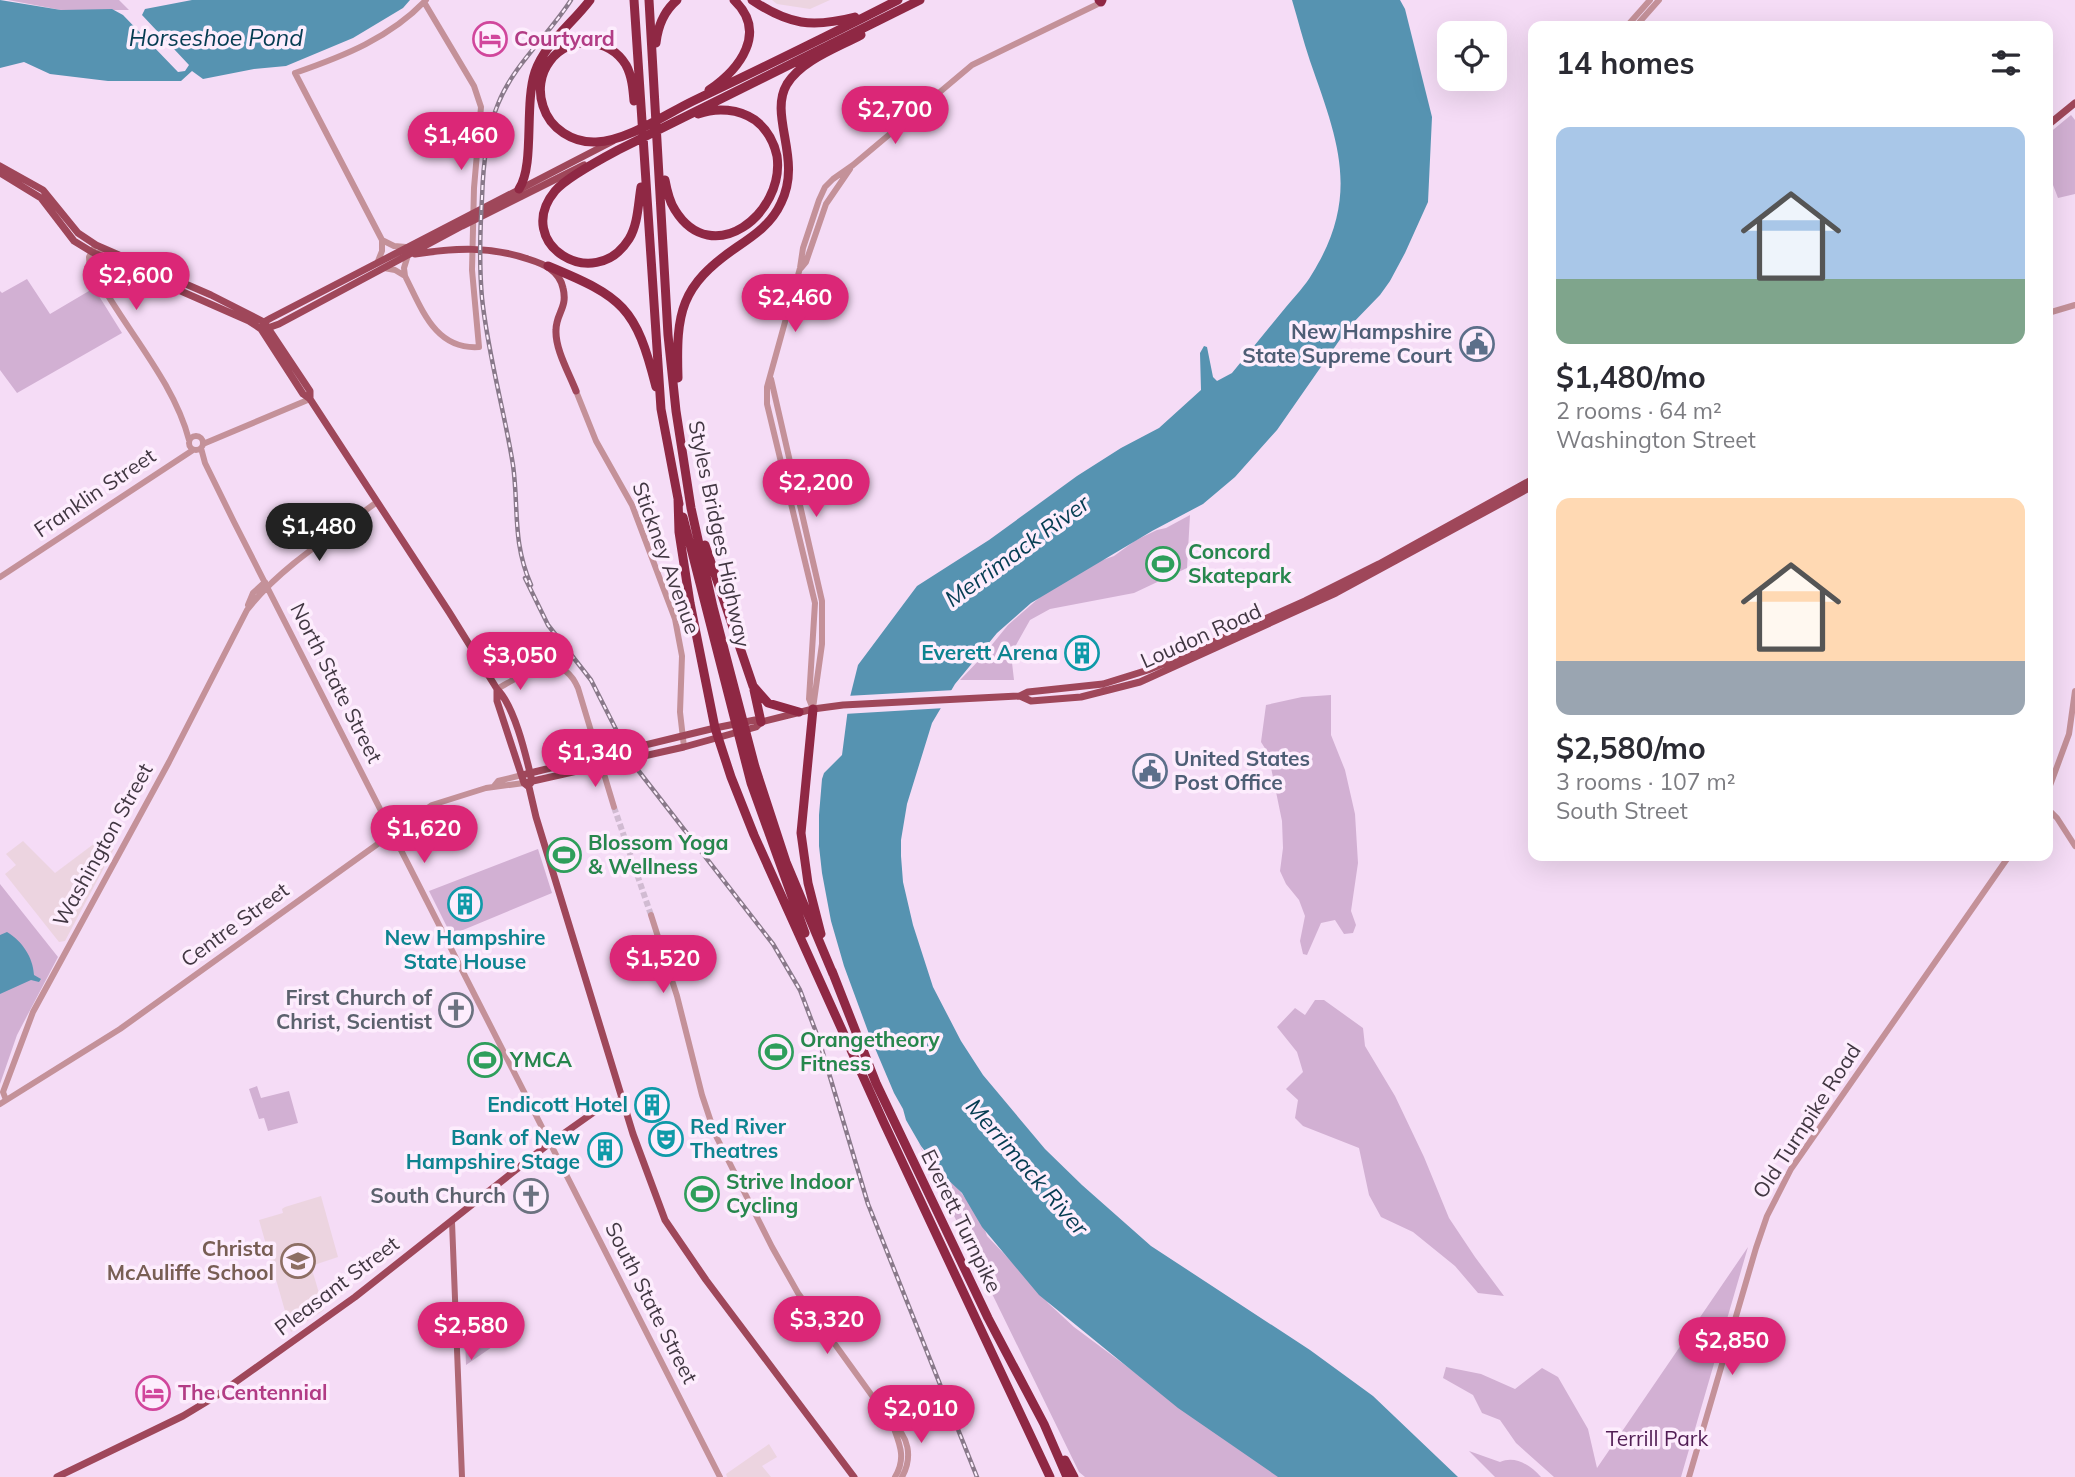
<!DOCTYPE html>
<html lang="en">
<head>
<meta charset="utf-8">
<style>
  :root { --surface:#fff; --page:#f7f7f7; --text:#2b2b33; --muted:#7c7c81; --accent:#db2777 }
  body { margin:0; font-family:Mulish,sans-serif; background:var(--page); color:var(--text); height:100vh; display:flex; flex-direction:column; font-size:26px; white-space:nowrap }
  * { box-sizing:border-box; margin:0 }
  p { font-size:23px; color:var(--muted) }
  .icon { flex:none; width:38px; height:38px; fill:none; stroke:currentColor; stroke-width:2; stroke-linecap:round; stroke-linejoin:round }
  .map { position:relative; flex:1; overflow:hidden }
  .side { position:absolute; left:1528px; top:21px; width:525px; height:840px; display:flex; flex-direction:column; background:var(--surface); border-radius:14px; box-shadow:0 7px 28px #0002 }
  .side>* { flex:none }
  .buttons { position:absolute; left:1437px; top:21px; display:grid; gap:14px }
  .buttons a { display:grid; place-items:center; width:70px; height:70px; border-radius:14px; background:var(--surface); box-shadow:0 7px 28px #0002; font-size:35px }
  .price { position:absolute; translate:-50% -60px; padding:0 16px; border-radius:24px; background:var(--accent); color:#fff; font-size:23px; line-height:46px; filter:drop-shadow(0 2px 4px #0008) }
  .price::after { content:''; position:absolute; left:50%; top:42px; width:21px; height:16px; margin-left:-10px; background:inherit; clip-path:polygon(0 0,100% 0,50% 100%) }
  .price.active { background:#222; color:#fff }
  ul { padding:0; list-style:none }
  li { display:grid; align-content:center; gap:14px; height:371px; padding:0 28px }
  li span { display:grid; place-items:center; height:217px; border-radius:14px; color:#555 }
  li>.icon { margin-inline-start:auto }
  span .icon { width:126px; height:126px; fill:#fffc; stroke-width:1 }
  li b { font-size:30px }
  h2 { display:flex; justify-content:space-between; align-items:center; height:84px; padding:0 28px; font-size:30px }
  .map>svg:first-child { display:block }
  .education { fill:#ecd4e0 }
  .green { fill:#d2b0d3 }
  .water { fill:#5693b1 }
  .pier { fill:#f5dcf6 }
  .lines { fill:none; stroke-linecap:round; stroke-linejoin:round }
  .tertiary-tunnel { stroke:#d1bbd2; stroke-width:6; stroke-dasharray:6 3; stroke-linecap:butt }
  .tertiary { stroke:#c49199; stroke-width:6 }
  .secondary { stroke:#af6774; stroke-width:6 }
  .primary { stroke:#9f475a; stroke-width:7 }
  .motorway { stroke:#8f2844; stroke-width:9 }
  .rail-casing { stroke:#89798a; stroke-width:4.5 }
  .rail { stroke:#fdedfd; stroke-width:2; stroke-dasharray:5; stroke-linecap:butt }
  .labels { text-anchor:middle; stroke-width:7; stroke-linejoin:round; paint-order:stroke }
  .hotel-label { font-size:21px; font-weight:bold; fill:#b23c85; stroke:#fdedfd; text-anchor:start }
  .service-label { font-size:21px; font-weight:bold; fill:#4e5e75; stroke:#fdedfd; text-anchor:end }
  .street-label { font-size:21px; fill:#413742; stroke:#fdedfd }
  .leisure-label { font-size:21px; font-weight:bold; fill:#27864d; stroke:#fdedfd; text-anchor:start }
  .culture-label { font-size:21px; font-weight:bold; fill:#0d838f; stroke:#fdedfd; text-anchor:end }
  .worship-label { font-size:21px; font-weight:bold; fill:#5b616d; stroke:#fdedfd; text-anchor:end }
  .education-label { font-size:21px; font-weight:bold; fill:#785e54; stroke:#fdedfd; text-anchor:end }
  .park-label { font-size:21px; fill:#511d54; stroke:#fdedfd }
  .water-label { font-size:23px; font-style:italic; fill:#053c52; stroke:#fdedfd }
</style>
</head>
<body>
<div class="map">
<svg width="2075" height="1477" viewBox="0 0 2075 1477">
  <rect width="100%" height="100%" fill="#f5dcf6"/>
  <path class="education" d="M772,0H830L810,9L777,4Z
    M99,840L114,849L65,941L59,942L5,874L16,865L6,854L23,841L55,873Z
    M321,1196L338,1257L311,1266L324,1310L291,1332L259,1220L283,1213L282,1209L285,1207Z
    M769,1444L777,1457L762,1466L771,1477H727L726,1474Z"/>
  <path class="green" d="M8,0H119L129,10H61Z
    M2071,115L2075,120V194L2058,198L2048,172V134Z
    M27,279L50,314L94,288L122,333L17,393L0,370V291L2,293Z
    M1190,515L1187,568L1134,593L1050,609L1030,620L1011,654L1014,680H960L984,655L992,651V647H990L1008,625L1047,591L1100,561L1114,556L1136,540L1157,530L1166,528Z
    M1331,695V735L1345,770L1355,814L1358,863L1351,911L1356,925L1353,933L1344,934L1335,920L1321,923L1307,955L1303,954L1300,941L1305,916L1299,900L1286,884L1280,871L1283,848L1282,821L1268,753L1261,742L1266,705L1302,697Z
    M538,849L552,893L451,935L429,891Z
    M0,884L58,957L17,1035L0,1084Z
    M1315,1000H1324L1363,1028L1365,1046L1395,1096L1424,1157L1449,1218L1475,1257L1504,1296L1478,1293L1455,1266L1413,1232L1381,1217L1369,1195L1359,1148L1303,1126L1295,1118L1298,1100L1286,1089L1303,1072L1297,1052L1277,1027L1295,1008L1305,1015Z
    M257,1086L261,1098L289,1091L298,1123L268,1131L264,1118L259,1119L249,1089Z
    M918,1142L929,1162L945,1180L955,1185L981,1218L987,1236L1042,1293L1048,1303L1074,1327L1231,1444L1282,1477H1085L1079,1472Z
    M1748,1247L1681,1477H1554L1516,1443L1500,1420L1482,1413L1473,1395L1443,1378L1446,1367L1481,1374L1515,1389L1542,1368L1558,1377L1588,1429L1597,1468Z
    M495,1317L508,1336L466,1365L465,1338Z
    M1469,1451L1500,1462C1516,1455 1531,1466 1541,1477H1495Z"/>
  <path class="water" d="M0,0L61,10L112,9L123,15L178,72L185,71L189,65L142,15L145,9L192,0H410L403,8L353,38L286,66L254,69L203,79L192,71L181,81H108L50,74L24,62L0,68Z
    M1292,0H1400L1405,9L1432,117L1428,202L1405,253L1390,281L1380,295L1348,328L1277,430L1235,477L1203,504L1152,531L1031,603L997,633L955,684L932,723L907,804L901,840V856L903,882L913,925L933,987L961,1041L983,1075L1045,1149L1082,1185L1151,1246L1310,1350L1373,1396L1458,1477H1278L1178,1408L1039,1295L982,1227L962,1193L945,1177L921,1146L906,1120L903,1109L894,1093L869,1034L844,966L831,921L822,873L819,846V815L822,779L824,773L842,755L849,701L858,665L917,586L989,540L1077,476L1121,448L1159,428L1201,390L1200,353L1204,346L1207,347L1213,377L1217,381L1232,373C1250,351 1268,329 1286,307C1295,296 1305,286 1312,274C1361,195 1338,141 1310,61C1303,40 1298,20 1292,0Z
    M7,932C22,941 33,957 34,975L41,979L39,982L31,980L0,994V935Z"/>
  <path class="pier" d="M955,690L945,708L844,714L846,696Z"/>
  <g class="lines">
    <path class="tertiary-tunnel" d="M614,807L651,915"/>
    <path class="tertiary" d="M1627,26L1650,0
      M1636,26L1659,0
      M382,240L394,246L406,247
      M94,248L89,257L90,270L97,277C126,330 174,382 189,440
      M408,255L404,268L405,276C422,309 435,350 479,347L472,270L474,188L481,107L474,86L424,2
      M378,261L382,251V240L295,73C344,56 390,38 426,0
      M384,268L395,270L405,276
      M801,268L806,262L826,204L850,169
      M97,277L95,260L102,248
      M2048,313L2075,305
      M771,379L822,601V644L813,708
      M576,391L596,441L632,505L675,619L682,656L680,712L684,747
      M189 443a7 7 0 1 1 14 0a7 7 0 1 1-14 0Z
      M203,444L310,399
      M201,448L205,463L234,522L720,1477
      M0,577L193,450
      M248,605L253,593L265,582
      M497,689C523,675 560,646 578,688L614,807
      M813,709L809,699L815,603L767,404V387L800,268L803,248L819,200L825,187L833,179L853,165L972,65L1102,2
      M494,786L498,781L522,775
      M2048,791L2069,734L2075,691
      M2048,809L2057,818L2075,846
      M651,915L677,996L702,1095L715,1134L772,1247L798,1293L891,1422C909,1436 913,1457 902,1477
      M6,1100L3,1092L33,1012L169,762L247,610C279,568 334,534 377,502
      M0,1104L120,1029L432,805L486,788L524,783
      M892,1423C899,1443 907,1457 895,1477
      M1689,1477L1756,1248L1767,1216L1791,1169L2009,856"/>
    <path class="secondary" d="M452,1222L462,1477"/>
    <path class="primary" d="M2048,125L2075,103
      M0,166L43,190L78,233L96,245L211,295L264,322L310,391V399
      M0,173L41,198L74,241L92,252L249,321L261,329L303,394L310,399L449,612L497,689C515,707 526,756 532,781L531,783
      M415,254C455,248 490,246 528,259C544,264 559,270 563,288C568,308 556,313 556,330C555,349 569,373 576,391
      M261,329L264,322L271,318L613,141
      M265,329L279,324L462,226L584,165
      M497,689V701L524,783L529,787L536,817L633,1134L665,1220L706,1280L854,1477
      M1020,696L1031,701L1081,697L1140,682L1336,593L1533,486
      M526,774L715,728L755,720L761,722
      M524,783L684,747L756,727L761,722L813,709L843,705L1020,696L1028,692L1103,684L1148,670L1184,655L1305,601L1379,564L1533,479
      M57,1477L183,1416L216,1396L355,1297L546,1146L597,1110L623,1099"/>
    <path class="motorway" d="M634,0L661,409L679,504
      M649,0L668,335L676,411L691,508L713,607L755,767L786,862L833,974
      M752,0C789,25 812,28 855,17
      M1099,0L1101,2L1102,0
      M656,43C658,25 664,11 677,0
      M709,90C740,69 768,32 734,0
      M634,101C633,89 632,76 626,65C609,37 569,35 550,61C540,74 538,91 543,106C550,129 573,143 596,142C627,141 666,114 693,101C762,68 830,35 898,0
      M665,180C667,191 669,201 675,210C712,270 785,214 777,156C774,142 767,129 755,120C739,109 717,107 698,114
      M641,187C638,205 638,224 629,239C594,295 512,243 555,191C565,179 603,158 618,150L920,0
      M519,189C535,165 524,105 535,72C545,43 572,24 590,0
      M548,266C623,297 636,307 656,387
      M678,378C676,312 680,286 737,247C755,235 772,223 781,203C803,159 768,116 787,84C802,60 837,48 861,35
      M678,498L679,532L690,603L715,728L731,777L754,835L884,1123L1050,1477
      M683,517L751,783L805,933
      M705,545L753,686L768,703L799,712
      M754,690L761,722
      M813,709L801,833L808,883L821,934
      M832,971L876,1083L988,1318L1044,1424L1067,1477
      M1065,1460L1074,1477"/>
    <g class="rail-casing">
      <path id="rail" d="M525,578L548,625L591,680L634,765L773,944L800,990L819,1040L868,1204L977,1477
        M531,585C512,541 519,509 513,465C504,409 488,355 482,298C479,265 480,231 482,198C483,166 486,133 498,104C514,64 548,36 571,0"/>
    </g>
    <use href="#rail" class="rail"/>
  </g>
  <defs>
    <g id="hotel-ring" transform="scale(1.75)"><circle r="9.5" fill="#fdedfd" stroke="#d1479c" stroke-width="1.5"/><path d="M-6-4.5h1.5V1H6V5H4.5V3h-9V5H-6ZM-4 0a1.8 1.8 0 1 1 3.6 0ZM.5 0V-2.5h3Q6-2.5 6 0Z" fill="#d1479c"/></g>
    <g id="civic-ring" transform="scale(1.75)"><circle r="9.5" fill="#fdedfd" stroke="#5c6f8a" stroke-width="1.5"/><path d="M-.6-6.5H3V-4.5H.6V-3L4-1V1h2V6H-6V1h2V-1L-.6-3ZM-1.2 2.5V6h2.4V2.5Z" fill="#5c6f8a"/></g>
    <g id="stadium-ring" transform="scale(1.75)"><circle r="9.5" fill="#fdedfd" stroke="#2e9e5b" stroke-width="1.5"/><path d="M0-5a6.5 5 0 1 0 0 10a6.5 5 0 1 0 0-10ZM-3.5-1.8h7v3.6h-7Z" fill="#2e9e5b"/></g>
    <g id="building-ring" transform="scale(1.75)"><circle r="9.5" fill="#fdedfd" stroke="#0f9aa8" stroke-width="1.5"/><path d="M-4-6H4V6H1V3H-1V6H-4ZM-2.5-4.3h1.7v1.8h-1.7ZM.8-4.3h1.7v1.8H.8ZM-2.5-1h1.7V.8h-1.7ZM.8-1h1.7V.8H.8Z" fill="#0f9aa8"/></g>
    <g id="church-ring" transform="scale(1.75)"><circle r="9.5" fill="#fdedfd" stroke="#6b7280" stroke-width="1.5"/><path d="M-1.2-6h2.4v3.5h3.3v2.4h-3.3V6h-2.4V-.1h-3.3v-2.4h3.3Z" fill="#6b7280"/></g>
    <g id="theatre-ring" transform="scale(1.75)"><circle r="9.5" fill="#fdedfd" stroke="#0f9aa8" stroke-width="1.5"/><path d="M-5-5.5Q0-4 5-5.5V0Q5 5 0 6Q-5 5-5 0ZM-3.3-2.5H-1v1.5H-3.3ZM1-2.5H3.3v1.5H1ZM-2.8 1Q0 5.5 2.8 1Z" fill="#0f9aa8"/></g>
    <g id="school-ring" transform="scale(1.75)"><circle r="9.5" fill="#fdedfd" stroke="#8d6e63" stroke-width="1.5"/><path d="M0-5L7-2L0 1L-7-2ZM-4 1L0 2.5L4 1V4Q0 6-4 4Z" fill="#8d6e63"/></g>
  </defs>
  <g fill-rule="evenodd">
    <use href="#hotel-ring" x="490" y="39"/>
    <use href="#civic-ring" x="1477" y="344"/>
    <use href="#stadium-ring" x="1163" y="564"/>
    <use href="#building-ring" x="1082" y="653"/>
    <use href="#civic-ring" x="1150" y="771"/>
    <use href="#stadium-ring" x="564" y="855"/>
    <use href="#building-ring" x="465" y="904"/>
    <use href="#church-ring" x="456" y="1010"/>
    <use href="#stadium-ring" x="776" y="1052"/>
    <use href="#stadium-ring" x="485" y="1060"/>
    <use href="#building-ring" x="652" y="1105"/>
    <use href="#theatre-ring" x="666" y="1139"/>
    <use href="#building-ring" x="605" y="1150"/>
    <use href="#stadium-ring" x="702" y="1194"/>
    <use href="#church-ring" x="531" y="1196"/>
    <use href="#school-ring" x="298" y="1261"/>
    <use href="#hotel-ring" x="153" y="1393"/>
  </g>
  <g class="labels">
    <g class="hotel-label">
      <text x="514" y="46">Courtyard</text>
      <text x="178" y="1400">The Centennial</text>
    </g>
    <g class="service-label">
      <text x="1452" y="339">New Hampshire<tspan x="1452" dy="24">State Supreme Court</tspan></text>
      <text x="1174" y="766" text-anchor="start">United States<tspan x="1174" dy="24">Post Office</tspan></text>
    </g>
    <g class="street-label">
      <text transform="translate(95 493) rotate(-34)" y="7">Franklin Street</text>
      <text transform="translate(719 534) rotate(78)" y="7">Styles Bridges Highway</text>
      <text transform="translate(666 558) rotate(70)" y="7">Stickney Avenue</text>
      <text transform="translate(1201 636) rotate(-24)" y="7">Loudon Road</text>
      <text transform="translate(336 683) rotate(63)" y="7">North State Street</text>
      <text transform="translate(103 845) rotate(-61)" y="7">Washington Street</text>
      <text transform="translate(235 925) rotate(-36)" y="7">Centre Street</text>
      <text transform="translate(1807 1121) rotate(-57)" y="7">Old Turnpike Road</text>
      <text transform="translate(961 1221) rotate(64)" y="7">Everett Turnpike</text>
      <text transform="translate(337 1286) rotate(-37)" y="7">Pleasant Street</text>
      <text transform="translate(651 1303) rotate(63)" y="7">South State Street</text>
    </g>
    <g class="leisure-label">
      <text x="1188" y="559">Concord<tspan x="1188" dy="24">Skatepark</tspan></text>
      <text x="588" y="850">Blossom Yoga<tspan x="588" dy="24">&amp; Wellness</tspan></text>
      <text x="800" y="1047">Orangetheory<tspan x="800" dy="24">Fitness</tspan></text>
      <text x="510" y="1067">YMCA</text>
      <text x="726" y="1189">Strive Indoor<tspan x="726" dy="24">Cycling</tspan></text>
    </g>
    <g class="culture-label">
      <text x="1058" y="660">Everett Arena</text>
      <text x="465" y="945" text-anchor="middle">New Hampshire<tspan x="465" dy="24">State House</tspan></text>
      <text x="628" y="1112">Endicott Hotel</text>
      <text x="690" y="1134" text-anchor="start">Red River<tspan x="690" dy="24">Theatres</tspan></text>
      <text x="580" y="1145">Bank of New<tspan x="580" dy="24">Hampshire Stage</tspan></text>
    </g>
    <g class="worship-label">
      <text x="432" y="1005">First Church of<tspan x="432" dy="24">Christ, Scientist</tspan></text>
      <text x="506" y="1203">South Church</text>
    </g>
    <g class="education-label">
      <text x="274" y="1256">Christa<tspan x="274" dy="24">McAuliffe School</tspan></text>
    </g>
    <g class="park-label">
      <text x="1657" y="1446">Terrill Park</text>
    </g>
    <g class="water-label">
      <text x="216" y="46">Horseshoe Pond</text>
      <text transform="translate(1017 551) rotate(-36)" y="8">Merrimack River</text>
      <text transform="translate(1027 1167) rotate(49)" y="8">Merrimack River</text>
    </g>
  </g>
</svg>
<div class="buttons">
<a><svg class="icon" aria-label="locate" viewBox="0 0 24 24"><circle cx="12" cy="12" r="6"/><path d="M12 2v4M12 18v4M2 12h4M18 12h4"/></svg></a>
</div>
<b class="price" style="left:895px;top:146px">$2,700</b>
<b class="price" style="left:461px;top:172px">$1,460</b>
<b class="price" style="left:136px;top:312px">$2,600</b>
<b class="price" style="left:795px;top:334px">$2,460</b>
<b class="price" style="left:816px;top:519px">$2,200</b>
<b class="price active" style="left:319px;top:563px">$1,480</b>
<b class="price" style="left:520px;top:692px">$3,050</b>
<b class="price" style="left:595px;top:789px">$1,340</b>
<b class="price" style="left:424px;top:865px">$1,620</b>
<b class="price" style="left:663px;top:995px">$1,520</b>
<b class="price" style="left:827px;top:1356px">$3,320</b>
<b class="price" style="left:471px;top:1362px">$2,580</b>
<b class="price" style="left:1732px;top:1377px">$2,850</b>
<b class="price" style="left:921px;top:1445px">$2,010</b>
<section class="side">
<h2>14 homes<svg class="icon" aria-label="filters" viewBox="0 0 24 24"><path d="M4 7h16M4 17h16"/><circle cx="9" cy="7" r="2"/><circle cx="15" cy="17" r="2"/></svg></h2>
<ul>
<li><span style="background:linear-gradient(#a9c7e8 70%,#7fa58c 0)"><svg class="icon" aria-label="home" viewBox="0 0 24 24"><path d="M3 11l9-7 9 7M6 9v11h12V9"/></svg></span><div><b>$1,480/mo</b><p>2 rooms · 64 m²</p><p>Washington Street</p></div></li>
<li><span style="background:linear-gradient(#ffd9b3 75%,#9aa5b1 0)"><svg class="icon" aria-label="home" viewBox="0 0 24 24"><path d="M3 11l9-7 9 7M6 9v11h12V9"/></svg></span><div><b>$2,580/mo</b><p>3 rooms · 107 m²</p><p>South Street</p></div></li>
</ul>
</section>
</div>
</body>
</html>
